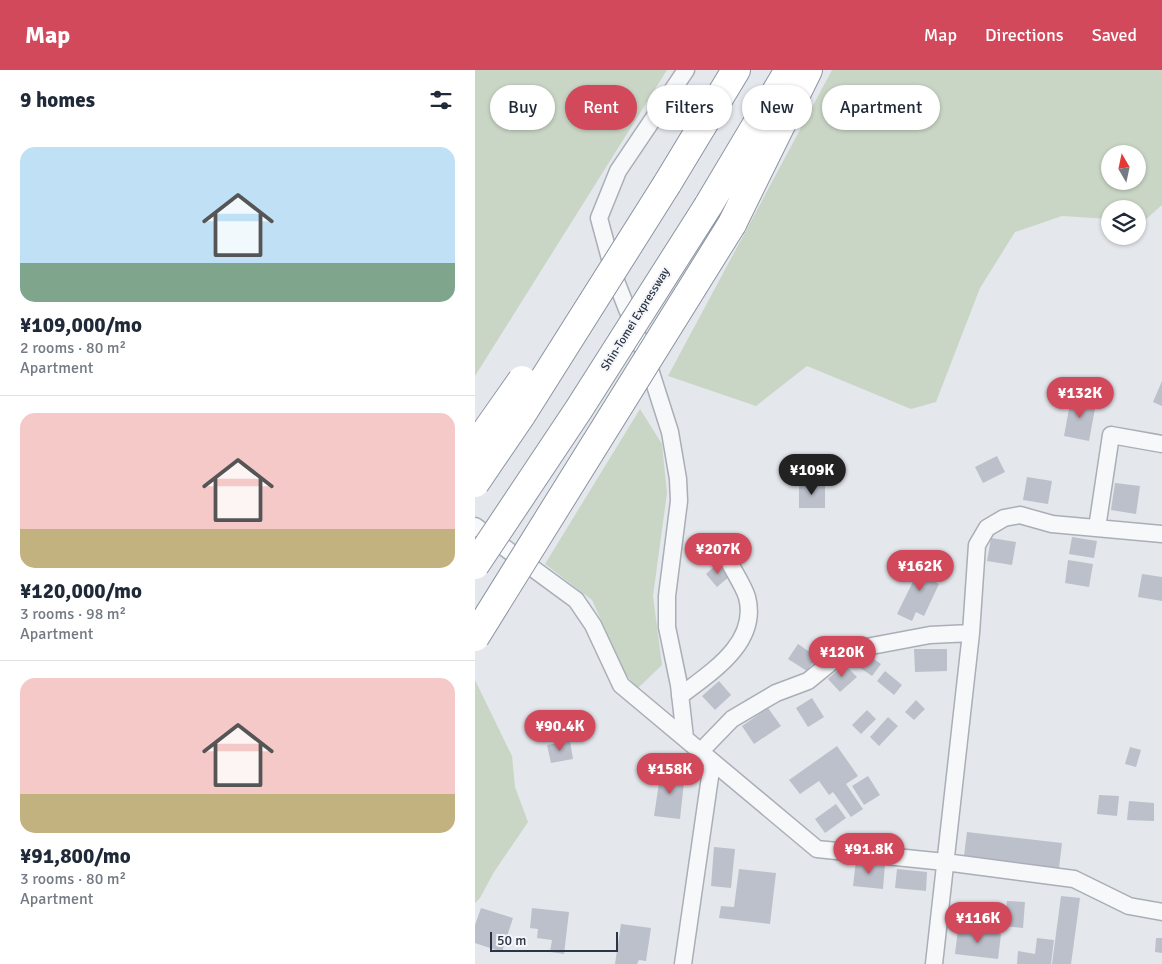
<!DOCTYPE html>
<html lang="en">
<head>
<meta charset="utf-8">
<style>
  :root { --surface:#fff; --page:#f2f2f3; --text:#1f2937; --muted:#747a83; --line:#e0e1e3; --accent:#d1495b }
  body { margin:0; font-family:Signika,sans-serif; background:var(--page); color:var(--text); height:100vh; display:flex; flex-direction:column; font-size:19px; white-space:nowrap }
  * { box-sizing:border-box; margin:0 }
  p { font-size:16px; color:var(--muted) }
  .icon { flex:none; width:28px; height:28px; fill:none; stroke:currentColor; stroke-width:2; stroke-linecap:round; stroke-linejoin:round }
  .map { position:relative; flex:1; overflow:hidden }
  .drawer { display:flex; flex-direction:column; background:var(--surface); width:475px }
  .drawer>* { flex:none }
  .guide { position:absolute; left:15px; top:15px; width:475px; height:45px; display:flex; gap:10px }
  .needle { width:32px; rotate:351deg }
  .buttons { position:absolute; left:626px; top:75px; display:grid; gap:10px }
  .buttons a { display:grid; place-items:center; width:45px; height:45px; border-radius:50%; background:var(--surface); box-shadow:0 1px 4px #0004; font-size:25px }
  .scale { position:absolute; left:15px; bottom:12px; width:128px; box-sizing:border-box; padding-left:5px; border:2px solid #2b3445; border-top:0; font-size:14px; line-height:18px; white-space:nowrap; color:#2b3445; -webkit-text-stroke:4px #f4f6f9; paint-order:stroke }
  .price { position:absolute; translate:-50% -42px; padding:0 11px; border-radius:18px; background:var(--accent); color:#fff; font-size:16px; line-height:32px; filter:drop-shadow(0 1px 2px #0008) }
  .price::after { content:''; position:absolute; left:50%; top:30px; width:15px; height:11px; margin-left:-8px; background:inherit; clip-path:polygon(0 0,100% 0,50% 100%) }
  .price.active { background:#222; color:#fff }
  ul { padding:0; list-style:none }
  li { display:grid; align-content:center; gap:10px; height:265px; padding:0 20px }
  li+li { border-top:1px solid var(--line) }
  li span { display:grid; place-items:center; height:155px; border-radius:15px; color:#555 }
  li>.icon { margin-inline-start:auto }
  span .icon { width:90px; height:90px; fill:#fffc; stroke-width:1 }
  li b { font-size:21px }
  h2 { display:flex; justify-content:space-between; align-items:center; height:60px; padding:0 20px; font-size:21px }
  .pill { padding:0 18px; border-radius:22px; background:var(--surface); box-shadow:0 1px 4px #0004; font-size:18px; line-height:45px }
  .pill.active { background:var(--accent); color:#fff }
  header { display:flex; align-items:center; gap:30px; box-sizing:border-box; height:70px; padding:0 25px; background:var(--accent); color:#fff }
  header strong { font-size:24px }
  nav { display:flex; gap:28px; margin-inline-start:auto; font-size:18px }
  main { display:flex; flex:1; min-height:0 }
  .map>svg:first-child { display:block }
  .green { fill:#c9d6c5; fill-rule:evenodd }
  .building { fill:#bbc0ca }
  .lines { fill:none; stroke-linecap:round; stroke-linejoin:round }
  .street-casing { stroke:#a9aeb7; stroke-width:19 }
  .highway-casing { stroke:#8b94a3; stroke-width:30 }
  .street { stroke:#f7f8fa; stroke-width:16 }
  .highway { stroke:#fff; stroke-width:28 }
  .highway-bridge-casing { stroke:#8b94a3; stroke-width:30; stroke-linecap:butt }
  .highway-bridge { stroke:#fff; stroke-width:28 }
  .labels { text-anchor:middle; stroke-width:4; stroke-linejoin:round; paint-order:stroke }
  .street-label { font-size:12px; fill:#2b3445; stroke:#f4f6f9 }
</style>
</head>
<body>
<header>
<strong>Map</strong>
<nav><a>Map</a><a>Directions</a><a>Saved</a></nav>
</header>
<main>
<section class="drawer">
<h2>9 homes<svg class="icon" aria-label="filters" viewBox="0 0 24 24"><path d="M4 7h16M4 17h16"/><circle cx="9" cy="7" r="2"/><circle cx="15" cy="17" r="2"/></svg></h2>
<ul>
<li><span style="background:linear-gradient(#bfe0f5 75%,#7fa58c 0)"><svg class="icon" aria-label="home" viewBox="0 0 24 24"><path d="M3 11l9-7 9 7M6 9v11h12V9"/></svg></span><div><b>¥109,000/mo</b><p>2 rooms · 80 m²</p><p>Apartment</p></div></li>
<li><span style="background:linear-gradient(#f6c9c9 75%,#c2b280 0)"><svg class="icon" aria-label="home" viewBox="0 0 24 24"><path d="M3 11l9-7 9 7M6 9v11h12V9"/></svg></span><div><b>¥120,000/mo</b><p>3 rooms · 98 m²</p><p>Apartment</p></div></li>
<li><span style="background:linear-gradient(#f6c9c9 75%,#c2b280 0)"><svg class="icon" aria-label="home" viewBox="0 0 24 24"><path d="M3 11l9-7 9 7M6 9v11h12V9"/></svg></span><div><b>¥91,800/mo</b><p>3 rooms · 80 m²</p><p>Apartment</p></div></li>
</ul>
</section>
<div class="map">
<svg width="687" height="894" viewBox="0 0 687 894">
  <rect width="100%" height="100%" fill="#e4e7ec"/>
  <path class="green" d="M0,0H192L0,306Z
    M357,0H687V135L670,150H663L662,139H635V149L587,146L540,162L505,218L461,332L436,339L332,296L281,336L193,306ZM635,84H662V111H635Z
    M165,339L187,374L192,423L178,526L187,595L162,619L150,603L117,530L70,494Z
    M0,610L37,686L40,717L53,752L19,802L5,828L0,833Z"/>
  <path class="building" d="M687,311V336L678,332Z
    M596,328L621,333L614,371L589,366Z
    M522,386L530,402L508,413L500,397Z
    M552,407L577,411L573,434L548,430Z
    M640,413L665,416L661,444L636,440Z
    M350,414V438H324V415Z
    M597,467L622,471L619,488L594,484Z
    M516,468L541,472L537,495L512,491Z
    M451,485L462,490L453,508L464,514L449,546L441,542L437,551L422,544Z
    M593,490L618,494L614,517L590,513Z
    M243,493L255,506L242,517L231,504Z
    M667,504L687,507V531L663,527Z
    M323,574L342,587L332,601L313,589Z
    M439,579H472V601L440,602Z
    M393,585L406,594L397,606L384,597Z
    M369,594L382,607L365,622L353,609Z
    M410,601L427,615L419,625L402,611Z
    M244,611L256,625L240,640L227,626Z
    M337,628L349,647L333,657L321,638Z
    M441,630L450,639L439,650L430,642Z
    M293,638L306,656L279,674L267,656Z
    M392,640L401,649L386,664L377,655Z
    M413,647L423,656L404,676L395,667Z
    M95,671L98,689L76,693L72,675Z
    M362,676L383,706L371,714L388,739L376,747L358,722L354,725L344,711L325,724L314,710Z
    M655,677L666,680L661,697L650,694Z
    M186,700L210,703L205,749L179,746Z
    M393,706L405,725L389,735L377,716Z
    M624,725L644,726L642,746L622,744Z
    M654,731L679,733V751L652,750Z
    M361,734L371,748L350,763L340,749Z
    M492,762L587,773L584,798L489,786Z
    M239,777L260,779L256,818L236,816Z
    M381,791L410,794L408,819L378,816Z
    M264,799L301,803L295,854L244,848L246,836L259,837Z
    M422,799L452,802L451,821L420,818Z
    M586,826L605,828L596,894H577Z
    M532,831L550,832L548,858L529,856Z
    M6,838L38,848L27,882L0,873V855Z
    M57,838L94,842L89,884L75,882L77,870L62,868L63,859L55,858Z
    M146,854L176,858L171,891L164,890L162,894H140Z
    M483,859L526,864L523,889L480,884Z
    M562,868L579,870L576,894H542L543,881L560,884Z
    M681,868H687V883L680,882Z"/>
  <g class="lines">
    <g class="street-casing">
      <path id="street" d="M0,456L101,530L118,555L146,615L342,779L470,792L599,809L654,836L687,842
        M622,458L636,365L687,374
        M205,626C236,602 284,573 272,527C268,514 257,499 251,486
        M210,668L204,615L192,557V526L204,431L203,409L195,362L172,290L141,211L124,148L143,101L211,0
        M226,681L257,649L301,623L333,611L370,581L455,565L496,563
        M208,894L237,693
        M459,894L496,563L502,475L512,458L529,448L545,445L577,454L687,464"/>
    </g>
    <g class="highway-casing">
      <path id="highway" d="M192,114L261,0
        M233,136L314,0
        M257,154L333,0"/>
    </g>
    <use href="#street" class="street"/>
    <use href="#highway" class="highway"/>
    <g class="highway-bridge-casing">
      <path id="highway-bridge" d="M0,377L47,310
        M0,413L47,344L192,114
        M0,495L104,339L233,136
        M0,567L257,154"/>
    </g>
    <use href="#highway-bridge" class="highway-bridge"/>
  </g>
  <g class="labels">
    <g class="street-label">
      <text transform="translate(160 249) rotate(-58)" y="4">Shin-Tomei Expressway</text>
    </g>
  </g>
</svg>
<div class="buttons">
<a><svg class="needle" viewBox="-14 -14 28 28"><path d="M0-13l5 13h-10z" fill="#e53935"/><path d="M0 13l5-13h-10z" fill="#747a83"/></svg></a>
<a><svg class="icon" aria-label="layers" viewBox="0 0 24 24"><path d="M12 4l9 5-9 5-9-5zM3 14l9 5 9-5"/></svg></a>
</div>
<div class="scale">50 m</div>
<b class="price" style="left:605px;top:349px">¥132K</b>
<b class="price active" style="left:337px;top:426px">¥109K</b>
<b class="price" style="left:243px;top:505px">¥207K</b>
<b class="price" style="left:445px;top:522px">¥162K</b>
<b class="price" style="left:367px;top:608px">¥120K</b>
<b class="price" style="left:85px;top:682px">¥90.4K</b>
<b class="price" style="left:195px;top:725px">¥158K</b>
<b class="price" style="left:394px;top:805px">¥91.8K</b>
<b class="price" style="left:503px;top:874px">¥116K</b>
<div class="guide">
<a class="pill">Buy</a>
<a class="pill active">Rent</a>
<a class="pill">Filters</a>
<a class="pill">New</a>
<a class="pill">Apartment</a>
</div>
</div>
</main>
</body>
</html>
